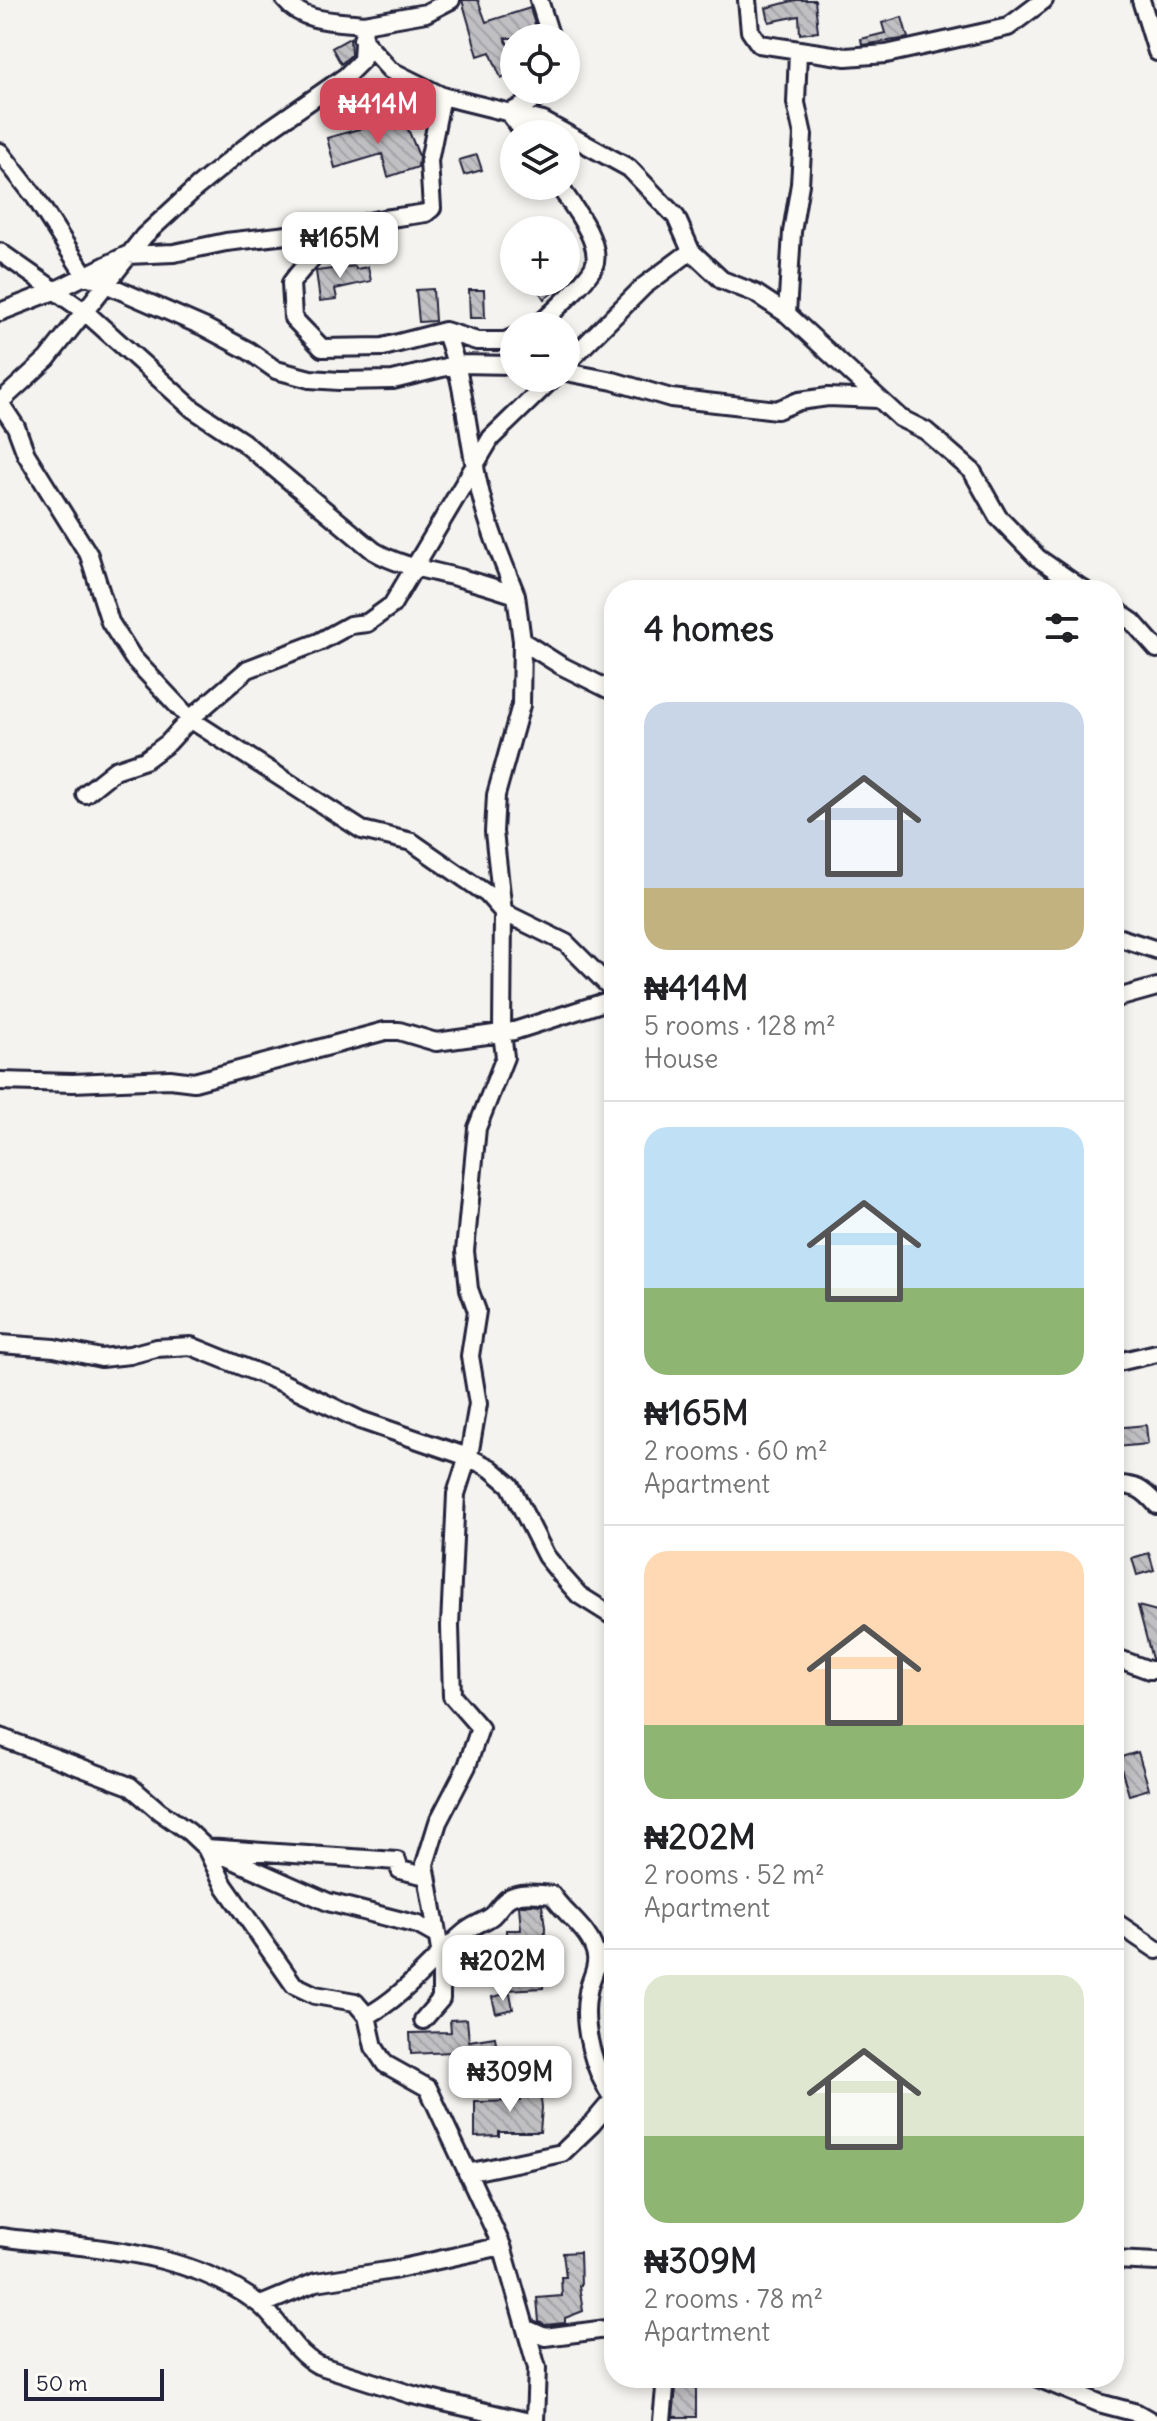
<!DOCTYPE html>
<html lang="en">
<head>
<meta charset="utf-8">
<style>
  :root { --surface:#fff; --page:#f6f6f6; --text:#202124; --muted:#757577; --line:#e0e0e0; --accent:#d1495b }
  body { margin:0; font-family:Delius,sans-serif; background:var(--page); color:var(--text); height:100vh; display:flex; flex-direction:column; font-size:30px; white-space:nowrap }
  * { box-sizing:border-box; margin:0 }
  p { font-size:26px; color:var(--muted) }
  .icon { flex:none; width:44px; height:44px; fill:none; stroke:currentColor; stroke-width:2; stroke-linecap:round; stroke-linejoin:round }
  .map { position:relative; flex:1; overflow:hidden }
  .panel { position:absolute; left:604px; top:580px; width:520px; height:1808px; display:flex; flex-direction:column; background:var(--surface); border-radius:32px; box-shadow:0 4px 12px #0003 }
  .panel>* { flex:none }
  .buttons { position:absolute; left:500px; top:24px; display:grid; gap:16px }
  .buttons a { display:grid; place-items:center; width:80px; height:80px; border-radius:50%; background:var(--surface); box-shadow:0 4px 12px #0003; font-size:40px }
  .scale { position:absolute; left:24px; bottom:20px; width:140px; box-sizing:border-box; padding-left:8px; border:4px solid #22223b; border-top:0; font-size:22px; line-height:28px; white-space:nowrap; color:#22223b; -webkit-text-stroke:6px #fdfcf7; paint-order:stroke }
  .price { position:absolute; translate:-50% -68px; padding:0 18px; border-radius:16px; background:#fff; color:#222; font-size:26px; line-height:52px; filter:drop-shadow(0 2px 4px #0008) }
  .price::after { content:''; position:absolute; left:50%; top:48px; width:24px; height:18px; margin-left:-12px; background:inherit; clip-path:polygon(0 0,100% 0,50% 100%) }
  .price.active { background:var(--accent); color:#fff }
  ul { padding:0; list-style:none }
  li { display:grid; align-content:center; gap:16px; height:424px; padding:0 40px }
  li+li { border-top:2px solid var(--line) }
  li span { display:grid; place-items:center; height:248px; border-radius:24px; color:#555 }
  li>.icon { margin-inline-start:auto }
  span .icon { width:144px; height:144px; fill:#fffc; stroke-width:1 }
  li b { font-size:34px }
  h2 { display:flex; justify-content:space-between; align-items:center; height:96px; padding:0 40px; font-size:34px }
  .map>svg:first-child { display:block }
  .building { fill:url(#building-back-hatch); stroke:#22223b; stroke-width:2 }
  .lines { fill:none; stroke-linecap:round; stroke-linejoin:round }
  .minor-casing { stroke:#22223b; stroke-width:22 }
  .minor { stroke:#fdfcf7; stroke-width:16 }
</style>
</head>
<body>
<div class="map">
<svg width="1157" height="2421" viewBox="0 0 1157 2421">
  <defs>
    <pattern id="building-back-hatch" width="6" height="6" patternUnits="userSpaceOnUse" patternTransform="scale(2)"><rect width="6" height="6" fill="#c0bfc2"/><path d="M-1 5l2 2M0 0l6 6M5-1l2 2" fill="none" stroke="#a5a4a8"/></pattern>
  </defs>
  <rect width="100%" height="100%" fill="#f4f3ef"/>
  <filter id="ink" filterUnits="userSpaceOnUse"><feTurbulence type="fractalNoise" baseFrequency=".0125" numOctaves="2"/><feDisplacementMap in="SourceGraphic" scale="16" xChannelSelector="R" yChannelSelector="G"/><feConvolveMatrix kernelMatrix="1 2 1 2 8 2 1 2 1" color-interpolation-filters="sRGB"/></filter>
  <g filter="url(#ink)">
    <path class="building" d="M462,0H478L486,22L530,8L539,38H505L514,59V72L501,78L490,52L478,56Z
      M796,0H815L818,32L800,34L799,16L769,22L766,8Z
      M902,17L908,38L862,45L861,39L885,33L882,23Z
      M350,38L351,55L341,64L332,48Z
      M401,112L419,156L418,167L388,177L382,154L335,168L327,138L387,121L386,117Z
      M477,155L482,170L464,175L459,160Z
      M355,266L356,269L368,267L371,281L335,289L337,299L320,301L316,271Z
      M533,282H567L544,299Z
      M433,289L435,321L419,322L416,290Z
      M469,290H484L485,318H470Z
      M1146,1425L1148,1444L1116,1447L1114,1428Z
      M1149,1553L1154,1570L1137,1575L1132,1558Z
      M1138,1606L1157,1611V1659H1152Z
      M1138,1752L1149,1789L1129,1795L1118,1758Z
      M530,1904L542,1905L545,1927L543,1988L507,1990L503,1957H506V1930H521L519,1906Z
      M510,1993L513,2009L496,2013L492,1997Z
      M467,2019L469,2041L495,2037L498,2056L453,2058L452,2052L411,2054L410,2033L451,2032L450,2020Z
      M539,2084L542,2108L540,2132H499V2136L475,2137V2102L521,2101L519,2086Z
      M580,2252L581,2286H579L583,2311L565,2318V2323L545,2325L539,2322L537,2298L562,2296L561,2277H566L563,2253Z
      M677,2378H696V2417H673Z"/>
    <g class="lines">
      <g class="minor-casing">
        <path id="minor" d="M285,0C303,23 337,21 364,24
          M539,0L551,38
          M747,0L750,31L759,44L846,57L886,54L1008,27L1044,0
          M1141,0L1157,52
          M362,39L390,70L442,96L543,121L629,168L676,217L691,251L722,280L755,293L787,314L900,418L926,431L972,471L998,517L1038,558L1084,590
          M442,96L429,161L432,208L426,213C403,217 374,218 352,228C331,237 304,265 291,283L293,318L322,348L383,347L445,331L477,341H505L514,337
          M525,134L509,113L543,95L547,90
          M0,152L35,197L85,275L204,327L249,351L276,370L310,379L339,381L393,380L458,364L514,365
          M0,252L84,311L193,409L243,442L374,551C401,567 430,570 460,578C479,583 498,589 516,595L522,641
          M0,312L54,291L127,255L174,253L226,242L348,228
          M787,314L792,232L800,184L803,135L796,103L798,51
          M537,326C550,315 588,280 594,266C603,243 571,204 559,186
          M445,331C466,383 467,440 481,495C489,529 503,562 516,595
          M566,364L644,286L691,251
          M566,372L613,381L671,398L777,410L799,401L828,397L878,399
          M0,402L47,359L144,236L197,187L258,137L346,76L362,60L364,24L426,13L451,0
          M0,403L16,427L26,454L89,555L110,622L133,658L190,719L362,830L412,842L487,894L503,912L566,943L614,991
          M1114,609L1133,622L1157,649
          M85,794L115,770L145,760L168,743L190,719L248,669L319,642L350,625L367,623L392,605L491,438L553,378
          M1114,936L1157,950
          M1114,999L1157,987
          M0,1081L73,1083L170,1079L194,1082L385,1031H399L436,1042L487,1035L514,1031L614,999
          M0,1344L54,1348L101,1358L130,1355L156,1348L191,1346L283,1383L360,1420L468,1457L490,1468L510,1485L546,1556L563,1577L579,1595L614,1617
          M1114,1363L1157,1353
          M1114,1485C1135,1484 1143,1489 1157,1505
          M1114,1657L1149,1670H1157
          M0,1737L130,1786L159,1811L189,1832L206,1848L224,1885L294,1985L315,1995L355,2002L367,2016L374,2047L385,2064L428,2088L502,2246L537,2368L535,2421
          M426,1876L400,1870L397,1861L206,1848L328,1902L418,1925L436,1935
          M1114,1921L1157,1950
          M367,2016C406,1995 431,1960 465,1932C473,1925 484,1922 492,1916C498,1911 502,1902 509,1898C520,1891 539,1894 552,1895C565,1915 592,1931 596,1956C598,1969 590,1979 588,1992C581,2026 594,2072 614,2100
          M423,2020L441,1999V1956L425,1864L438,1822L467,1766L480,1728L452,1696L450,1626L456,1494L470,1450L478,1404L470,1356L477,1311L469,1289L465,1251L477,1128L505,1057L502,1033L503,912L494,832L496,795L521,705L522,641L560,665L614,692
          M467,2173L562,2153L592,2124L614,2098
          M0,2237C88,2249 185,2248 259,2304C282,2322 290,2350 318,2365L413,2395L525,2421
          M1114,2260L1157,2262
          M261,2305L316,2282L393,2270L502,2246
          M527,2329L545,2337L614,2328
          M1038,2378L1099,2403L1137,2413L1151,2421
          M662,2421L666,2378"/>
      </g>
      <use href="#minor" class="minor"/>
    </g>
  </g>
</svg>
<div class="buttons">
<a><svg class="icon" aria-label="locate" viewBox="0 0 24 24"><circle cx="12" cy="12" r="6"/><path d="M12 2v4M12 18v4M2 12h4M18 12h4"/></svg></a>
<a><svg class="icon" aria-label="layers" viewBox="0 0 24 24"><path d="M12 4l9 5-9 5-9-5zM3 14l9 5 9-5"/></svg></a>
<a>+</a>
<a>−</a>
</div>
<div class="scale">50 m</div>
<b class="price active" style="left:378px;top:146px">₦414M</b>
<b class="price" style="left:340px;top:280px">₦165M</b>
<b class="price" style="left:503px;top:2003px">₦202M</b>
<b class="price" style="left:510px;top:2114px">₦309M</b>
<section class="panel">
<h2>4 homes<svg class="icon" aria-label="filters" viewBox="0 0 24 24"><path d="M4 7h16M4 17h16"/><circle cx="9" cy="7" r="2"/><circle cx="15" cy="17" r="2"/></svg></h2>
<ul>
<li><span style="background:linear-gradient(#c9d6e8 75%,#c2b280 0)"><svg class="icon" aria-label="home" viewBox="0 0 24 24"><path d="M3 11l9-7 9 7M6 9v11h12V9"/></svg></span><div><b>₦414M</b><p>5 rooms · 128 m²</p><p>House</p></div></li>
<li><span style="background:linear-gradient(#bfe0f5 65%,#8fb573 0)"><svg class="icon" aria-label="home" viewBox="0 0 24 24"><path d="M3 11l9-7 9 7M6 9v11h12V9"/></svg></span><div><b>₦165M</b><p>2 rooms · 60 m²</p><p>Apartment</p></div></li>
<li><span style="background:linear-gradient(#ffd9b3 70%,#8fb573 0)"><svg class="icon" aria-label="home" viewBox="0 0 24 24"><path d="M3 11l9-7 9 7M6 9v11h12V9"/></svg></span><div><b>₦202M</b><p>2 rooms · 52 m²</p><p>Apartment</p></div></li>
<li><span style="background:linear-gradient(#dfe7d0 65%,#8fb573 0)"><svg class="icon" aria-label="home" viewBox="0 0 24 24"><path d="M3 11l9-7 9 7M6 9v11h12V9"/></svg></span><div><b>₦309M</b><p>2 rooms · 78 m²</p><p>Apartment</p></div></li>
</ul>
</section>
</div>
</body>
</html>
